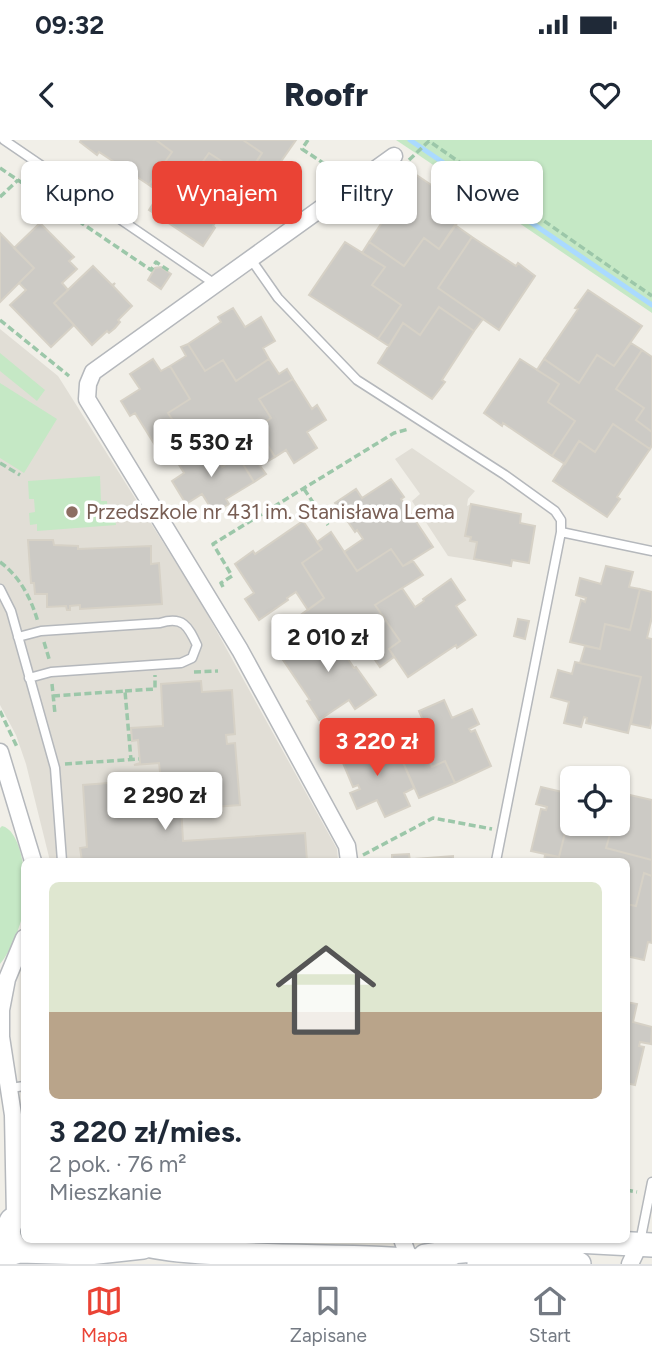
<!DOCTYPE html>
<html lang="pl">
<head>
<meta charset="utf-8">
<style>
  :root { --surface:#fff; --page:#f2f2f3; --text:#1f2937; --muted:#747a83; --line:#e0e1e3; --accent:#ea4335 }
  body { margin:0; font-family:Figtree,sans-serif; background:var(--page); color:var(--text); height:100vh; display:flex; flex-direction:column; font-size:26px; white-space:nowrap }
  * { box-sizing:border-box; margin:0 }
  p { font-size:23px; color:var(--muted) }
  .icon { flex:none; width:38px; height:38px; fill:none; stroke:currentColor; stroke-width:2; stroke-linecap:round; stroke-linejoin:round }
  .map { position:relative; flex:1; overflow:hidden }
  .side { position:absolute; left:21px; top:718px; width:609px; height:385px; display:flex; flex-direction:column; background:var(--surface); border-radius:10px; box-shadow:0 2px 5px #0004 }
  .side>* { flex:none }
  .guide { position:absolute; left:21px; top:21px; width:611px; height:63px; display:flex; gap:14px }
  .buttons { position:absolute; left:560px; top:626px; display:grid; gap:14px }
  .buttons a { display:grid; place-items:center; width:70px; height:70px; border-radius:10px; background:var(--surface); box-shadow:0 2px 5px #0004; font-size:35px }
  .price { position:absolute; translate:-50% -60px; padding:0 16px; border-radius:7px; background:#fff; color:#222; font-size:23px; line-height:46px; filter:drop-shadow(0 2px 4px #0008) }
  .price::after { content:''; position:absolute; left:50%; top:42px; width:21px; height:16px; margin-left:-10px; background:inherit; clip-path:polygon(0 0,100% 0,50% 100%) }
  .price.selected { background:var(--accent); color:#fff }
  ul { padding:0; list-style:none }
  li { display:grid; align-content:center; gap:14px; height:371px; padding:0 28px }
  li+li { border-top:2px solid var(--line) }
  li span { display:grid; place-items:center; height:217px; border-radius:10px; color:#555 }
  li>.icon { margin-inline-start:auto }
  span .icon { width:126px; height:126px; fill:#fffc; stroke-width:1 }
  li b { font-size:30px }
  .pill { padding:0 24px; border-radius:10px; background:var(--surface); box-shadow:0 2px 5px #0004; font-size:24px; line-height:63px }
  .pill.selected { background:var(--accent); color:#fff }
  .status { display:flex; justify-content:space-between; align-items:center; height:49px; padding:0 35px; background:var(--surface); direction:ltr }
  .status svg { height:19px; fill:currentColor }
  header { display:flex; justify-content:space-between; align-items:center; height:91px; padding:0 28px; background:var(--surface); font-size:32px; font-weight:800 }
  .menu { display:flex; justify-content:space-around; align-items:center; height:98px; border-top:2px solid var(--line); background:var(--surface); font-size:19px; color:var(--muted) }
  .menu a { display:grid; justify-items:center; gap:4px }
  .menu .selected { color:var(--accent) }
  .map>svg:first-child { display:block }
  .education { fill:#e1ded6 }
  .green { fill:#c5e8c5 }
  .lines { fill:none; stroke-linecap:round; stroke-linejoin:round }
  .stream { stroke:#aadaff; stroke-width:5 }
  .building { fill:#cccac5; stroke:#d6d1c6; stroke-width:2 }
  .lane-casing { stroke:#b5b8bc; stroke-width:11 }
  .street-casing { stroke:#b5b8bc; stroke-width:19 }
  .secondary-casing { stroke:#b6babf; stroke-width:26 }
  .path { stroke:#9cc7a9; stroke-width:3.5; stroke-dasharray:7 3.5; stroke-linecap:butt }
  .lane { stroke:#fff; stroke-width:8 }
  .street { stroke:#fff; stroke-width:16 }
  .secondary { stroke:#fff; stroke-width:23 }
  .education-dot { fill:#8d6e63; stroke:#fff; stroke-width:2.5 }
  .labels { text-anchor:middle; stroke-width:7; stroke-linejoin:round; paint-order:stroke }
  .education-label { font-size:21px; fill:#785e54; stroke:#fff; text-anchor:start }
</style>
</head>
<body>
<div class="status"><b>09:32</b><svg viewBox="0 0 49 12"><path d="M0 12V9h3v3zM5 12V6h3v6zM10 12V3h3v9zM15 12V0h3v12zM26 1h20v11H26zM47 4h2v5h-2z"/></svg></div>
<header><svg class="icon" aria-label="back" viewBox="0 0 24 24"><path d="M15 5l-7 7 7 7"/></svg>Roofr<svg class="icon" aria-label="heart" viewBox="0 0 24 24"><path d="M12 20l-8-8c-3-5 5-10 8-4 3-6 11-1 8 4z"/></svg></header>
<div class="map">
<svg width="652" height="1124" viewBox="0 0 652 1124">
  <rect width="100%" height="100%" fill="#f1efe8"/>
  <path class="education" d="M0,189L58,236L200,461L337,709L338,721H50L26,624L16,595L0,565Z
    M412,308L475,351L468,359L467,366L471,364L521,374L520,383L535,386L529,423L513,420L511,426L448,416L412,361L420,354L395,319Z"/>
  <path class="green" d="M396,0H652V173L420,16Z
    M0,213L45,250L37,261L0,231Z
    M0,243L57,279L24,333L0,318Z
    M100,336L101,361H107L108,378H115L116,385L37,391V384L30,385L29,373L35,372L34,359H29L28,341Z
    M2,686C24,691 28,750 24,770C20,787 11,811 0,824V688Z"/>
  <g class="lines">
    <path class="stream" d="M410,0L652,165"/>
  </g>
  <path class="building" d="M81,0H156L172,12L149,45L99,12L97,15L80,2Z
    M156,0H243L262,13L246,37L209,13L174,62L149,45L172,12Z
    M243,0H296L270,37L254,26L262,13Z
    M209,13L246,37L213,86L215,88L203,106L149,70L160,53L174,62Z
    M412,32L467,69L439,109L424,98L404,126L369,102L402,52L400,50Z
    M40,83L74,117L69,121L77,129L62,143L68,150L54,163L74,185L51,207L10,165L26,150L19,143L34,128L14,108Z
    M455,85L472,97L438,148L483,179L474,191L439,167L420,195L403,183L389,206L378,199L401,165L372,145L385,127L362,113L369,102L404,126L424,98L439,109Z
    M0,93L34,128L0,162Z
    M472,97L516,126L518,123L535,136L499,190L438,148Z
    M345,102L385,127L372,145L401,165L378,199L309,155Z
    M93,126L112,145L115,143L113,146L132,166L118,180L120,182L115,188L109,193L107,191L92,205L54,163Z
    M161,127L171,134L161,149L148,140L155,128Z
    M588,150L642,186L614,226L597,215L579,243L544,219L578,169L575,168Z
    M439,167L474,191L442,240L445,242L432,259L378,223L403,183L420,195Z
    M233,168L245,187L261,177L275,201L263,208L269,219L236,241L223,220L205,231L188,204L221,182L218,177Z
    M631,203L642,210L616,249L644,268L636,280L652,292V305L650,309L613,284L595,312L579,301L565,324L552,316L575,281L548,262L559,244L537,230L544,219L579,243L597,215L614,226Z
    M188,204L205,231L223,220L236,241L269,219L279,234L287,229L293,239L259,259L271,278L257,288L275,317L260,326L266,334L254,342L238,316L222,327L208,304L178,323L169,308L160,313L155,305L179,290L168,273L190,259L170,226L186,216L181,207Z
    M642,210L652,217V292L636,280L644,268L616,249Z
    M153,219L161,231L170,226L190,259L168,273L179,290L155,305L135,273L130,276L121,261L140,249L130,234Z
    M520,219L559,244L548,262L575,281L552,316L503,283L502,286L484,273Z
    M293,239L312,269L317,265L326,280L307,292L317,308L294,323L286,310L275,317L257,288L271,278L259,259Z
    M613,284L650,309L617,357L620,359L607,377L553,341L579,301L595,312Z
    M208,304L222,327L238,316L254,342L226,359L229,364L214,373L202,354L186,364L172,341L184,333L178,323Z
    M391,339L404,357L401,359L433,407L403,426L391,409L357,431L344,412L363,399L357,390L355,392L335,363L356,349L362,358Z
    M471,364L521,374L520,383L535,386L529,423L512,420L511,426L474,419L477,402L470,401L471,397L465,396Z
    M303,381L322,409L302,423L324,458L308,470L296,452L287,458L288,460L259,480L245,459L254,453L235,424L253,411L255,414Z
    M331,392L357,431L391,409L403,426L413,421L423,435L375,465L400,501L389,509L394,517L380,527L366,507L360,511L346,490L310,515L288,484L324,458L302,423L322,409L317,402Z
    M28,400H53L54,405L78,406V409L151,406V424L159,423L162,464L80,469V465L70,466V470H67L66,466L47,467V454H35L34,443H31Z
    M606,426L633,432L629,447L640,449L630,490L605,484L600,509L570,502L581,460L585,462L586,458L576,455L580,438L601,444Z
    M451,439L465,460L456,466L476,495L457,508L456,505L408,537L389,509L400,501L375,465L402,448L415,467L424,461L423,459Z
    M640,449L652,452V477L647,498L652,499V578L650,588L631,584L641,537L580,523L585,506L600,509L605,484L630,490Z
    M518,479L529,481L525,499L514,496Z
    M346,490L360,511L348,519L354,528L356,527L376,555L355,569L349,560L319,580L307,561L310,560L277,511L298,498L310,515Z
    M575,522L641,537L628,593L586,583L587,578L584,577L581,587L564,583L569,562L551,557L558,530L572,534Z
    M201,541L202,552L232,550L235,594L226,595L227,604L235,603L240,665L200,668L199,653L180,655L181,665L148,667L147,641L161,640L159,623L134,625L140,623L138,600L132,601L131,588L163,586L161,544Z
    M444,560L452,578L472,569L479,584L469,589L471,592L475,590L491,626L455,643L445,621L432,627L415,589L425,585L419,571Z
    M410,579L432,627L445,621L455,643L419,658L399,613L380,621L370,597Z
    M370,597L380,621L399,613L414,648L404,653L410,666L385,677L377,660L357,669L350,653L360,649L358,645L353,647L338,611Z
    M567,634L585,639H572V684H595L593,693L567,685L559,717L531,711L541,669L546,670L547,667L536,664L541,647L562,652Z
    M147,640L148,667L181,665L183,701L305,693L307,721H82L80,708L87,707L83,645Z
    M621,653L652,660V720L606,708L613,684H618V667Z
    M595,684H613L606,708L652,720V736L644,733L636,766L626,764V721H544L545,715L559,717L567,685L593,693Z
    M409,714L410,721H392V715Z
    M453,716V721H414L415,719Z
    M644,733L652,736V803L648,802L644,820L626,816V764L636,766Z
    M626,862L637,864L633,882L652,887L651,904L640,902L639,906L644,907L635,945L626,943Z"/>
  <g class="lines">
    <g class="lane-casing">
      <path id="lane" d="M4,0L215,144
        M250,118L278,158L357,240L505,335L555,371L561,380V392
        M0,449L11,471L55,628L62,721
        M18,497L41,491L160,483C183,476 188,486 197,505L192,518L181,523L51,532L29,538
        M496,721L561,392L652,411
        M11,948L24,946
        M640,1102L652,1042"/>
    </g>
    <g class="street-casing">
      <path id="street" d="M0,612L33,721
        M349,721L347,706L240,510L87,259L88,244L93,232L394,16
        M15,1077L13,975L1,897V870L7,839L24,798
        M402,1099L411,1124
        M630,1124L639,1105"/>
    </g>
    <g class="secondary-casing">
      <path id="secondary" d="M123,1099C155,1109 186,1111 219,1113C294,1119 371,1114 446,1124
        M19,1111C9,1103 5,1091 12,1080L24,1072
        M425,1116L451,1112L576,1101L652,1105
        M0,1117L19,1111L89,1113L143,1107
        M479,1124H579"/>
    </g>
    <path class="path" d="M308,0L302,9L334,30
      M409,20L429,1L652,156
      M0,28L151,130L156,122L171,132
      M0,57L18,40
      M0,180L69,236
      M0,323L20,335
      M304,349L328,385
      M241,372L247,382
      M0,422C20,437 31,458 38,482
      M223,447L221,443L232,436L213,404L394,293L409,289
      M44,502L50,522
      M194,532L218,531
      M52,544L55,574
      M125,551L155,549V535
      M53,556L125,551L131,620
      M0,571L17,607
      M65,624L139,619
      M363,715L433,678L492,689
      M626,1050L637,1052"/>
    <use href="#lane" class="lane"/>
    <use href="#street" class="street"/>
    <use href="#secondary" class="secondary"/>
  </g>
  <circle class="education-dot" cx="72" cy="372" r="7"/>
  <g class="labels">
    <g class="education-label">
      <text x="86" y="379">Przedszkole nr 431 im. Stanisława Lema</text>
    </g>
  </g>
</svg>
<div class="buttons">
<a><svg class="icon" aria-label="locate" viewBox="0 0 24 24"><circle cx="12" cy="12" r="6"/><path d="M12 2v4M12 18v4M2 12h4M18 12h4"/></svg></a>
</div>
<b class="price" style="left:211px;top:339px">5 530 zł</b>
<b class="price" style="left:328px;top:534px">2 010 zł</b>
<b class="price selected" style="left:377px;top:638px">3 220 zł</b>
<b class="price" style="left:165px;top:692px">2 290 zł</b>
<div class="guide">
<a class="pill">Kupno</a>
<a class="pill selected">Wynajem</a>
<a class="pill">Filtry</a>
<a class="pill">Nowe</a>
</div>
<section class="side">
<ul>
<li><span style="background:linear-gradient(#dfe7d0 60%,#b9a48a 0)"><svg class="icon" aria-label="home" viewBox="0 0 24 24"><path d="M3 11l9-7 9 7M6 9v11h12V9"/></svg></span><div><b>3 220 zł/mies.</b><p>2 pok. · 76 m²</p><p>Mieszkanie</p></div></li>
</ul>
</section>
</div>
<nav class="menu">
<a class="selected"><svg class="icon" aria-label="map" viewBox="0 0 24 24"><path d="M3 6l6-2 6 2 6-2v14l-6 2-6-2-6 2zM9 4v14M15 6v14"/></svg>Mapa</a>
<a><svg class="icon" aria-label="saved" viewBox="0 0 24 24"><path d="M7 4h10v16l-5-4-5 4z"/></svg>Zapisane</a>
<a><svg class="icon" aria-label="home" viewBox="0 0 24 24"><path d="M3 11l9-7 9 7M6 9v11h12V9"/></svg>Start</a>
</nav>
</body>
</html>
